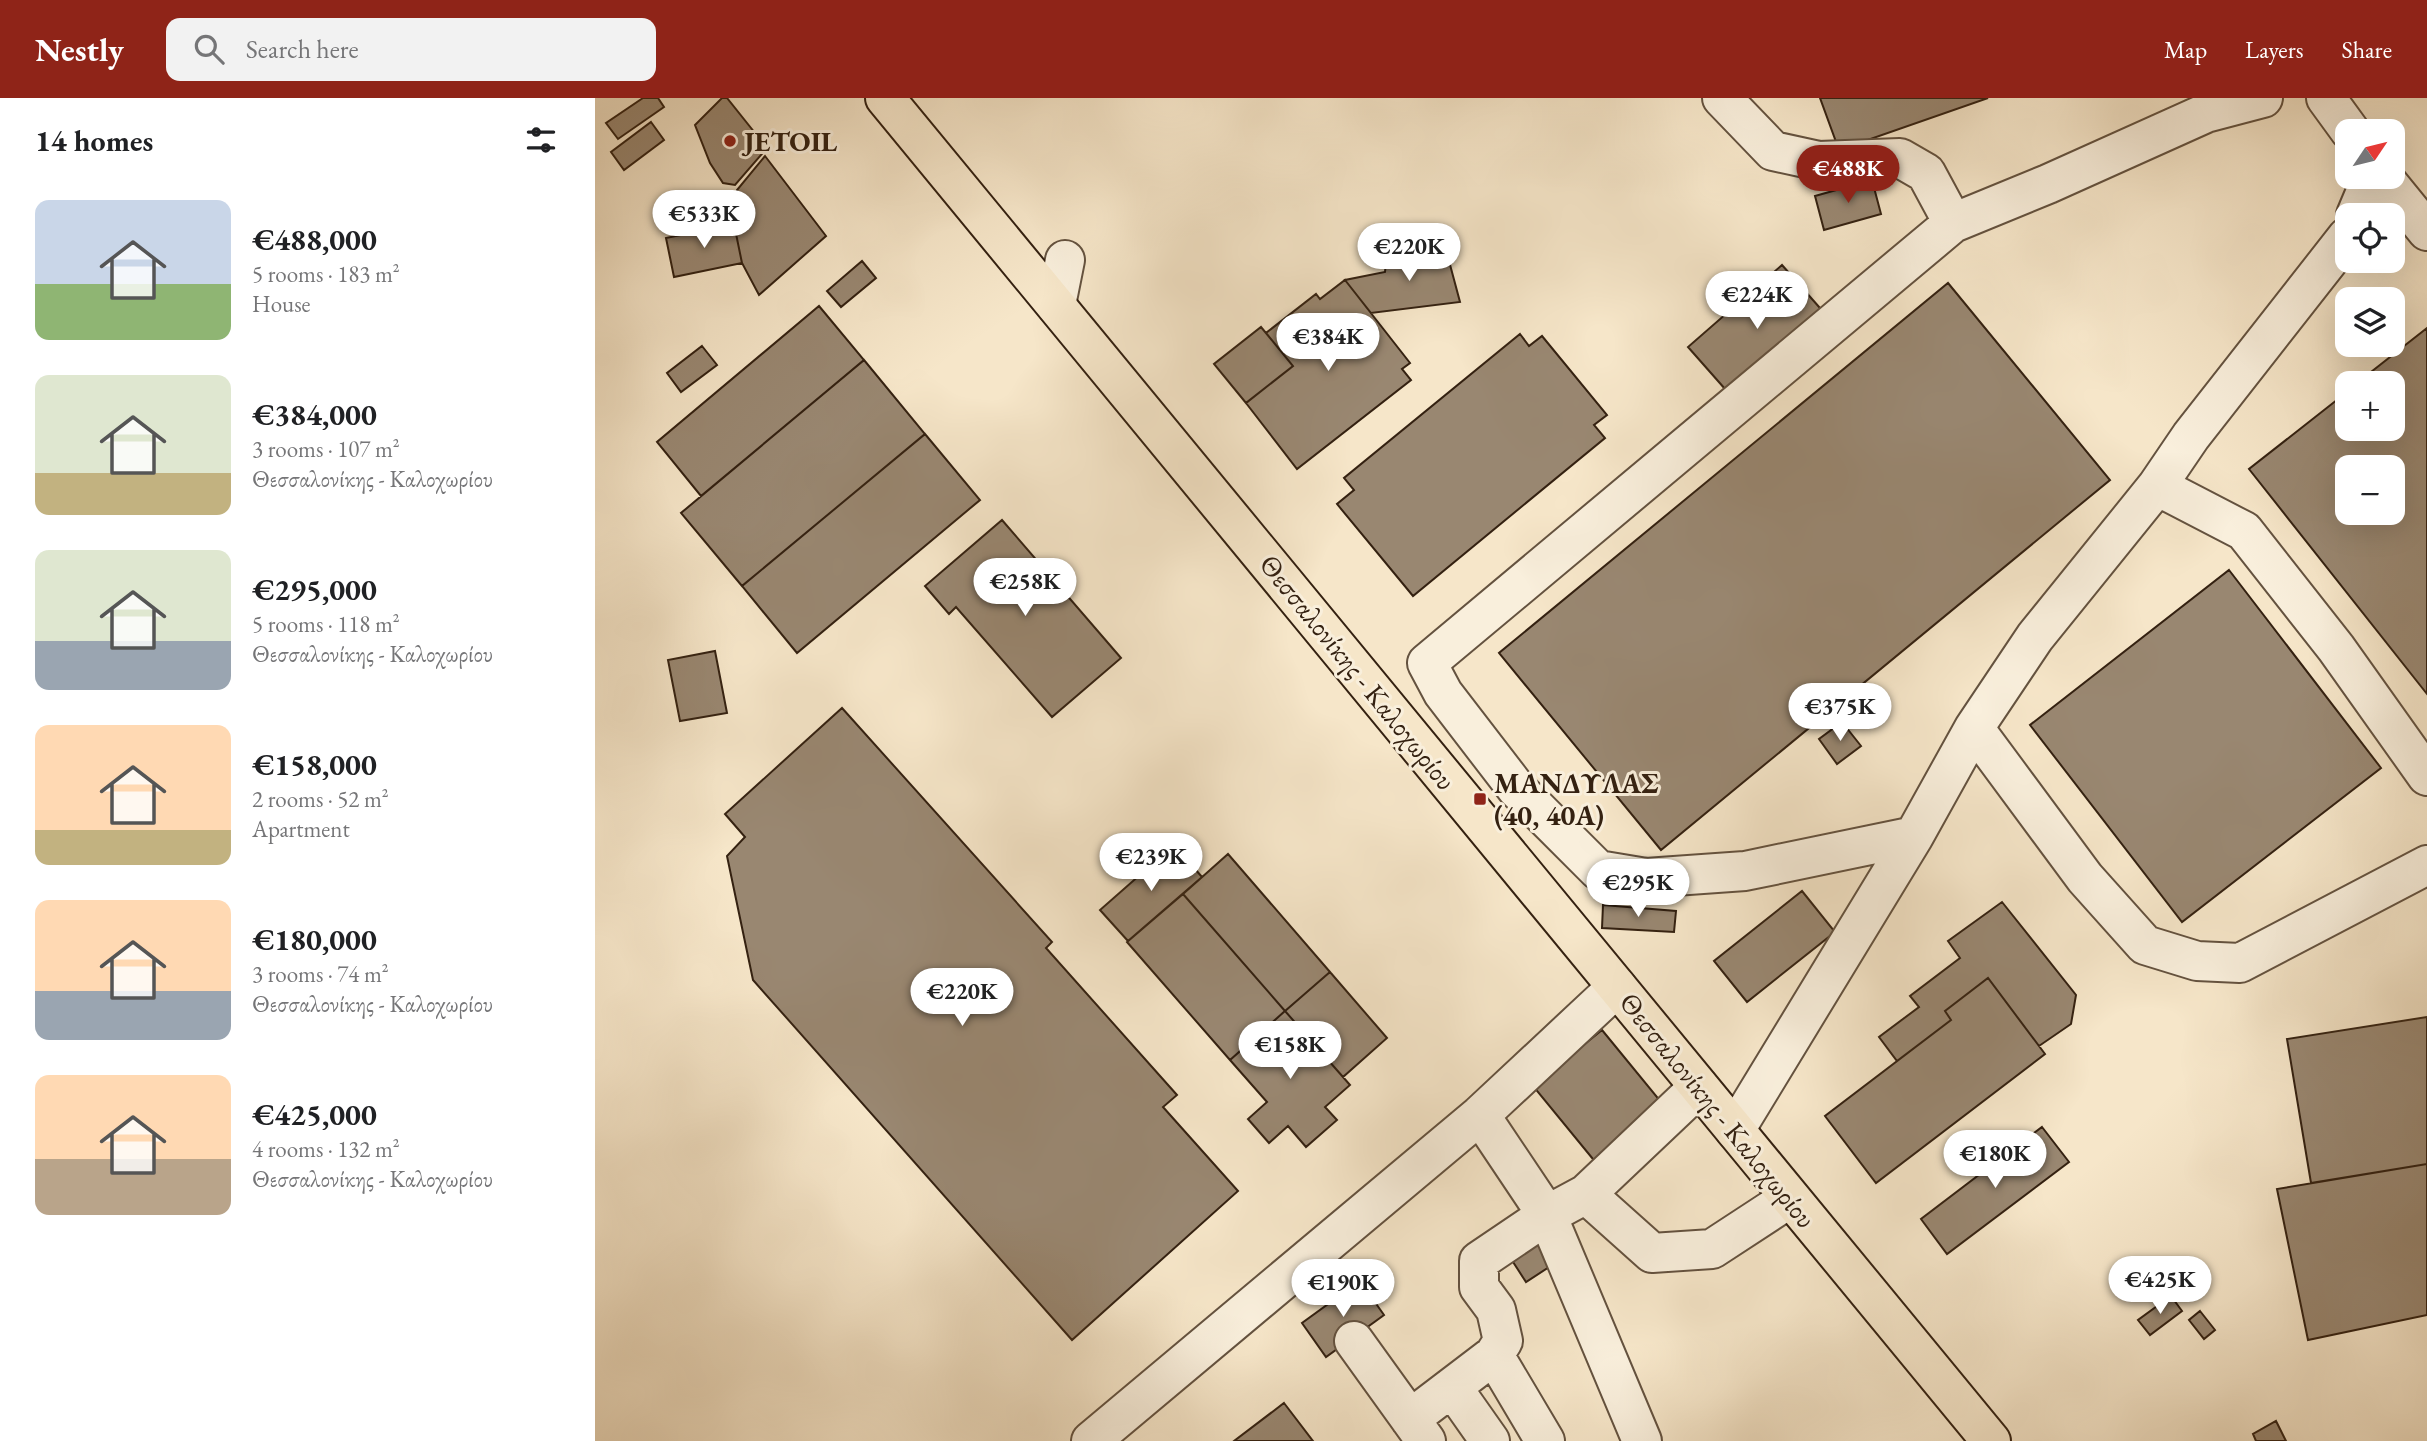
<!DOCTYPE html>
<html lang="en">
<head>
<meta charset="utf-8">
<style>
  :root { --surface:#fff; --page:#f2f2f2; --text:#202124; --muted:#757577; --accent:#8f2418 }
  body { margin:0; font-family:"EB Garamond",serif; background:var(--page); color:var(--text); height:100vh; display:flex; flex-direction:column; font-size:26px; white-space:nowrap }
  * { box-sizing:border-box; margin:0 }
  p { font-size:23px; color:var(--muted) }
  .icon { flex:none; width:38px; height:38px; fill:none; stroke:currentColor; stroke-width:2; stroke-linecap:round; stroke-linejoin:round }
  .map { position:relative; flex:1; overflow:hidden }
  .details { display:flex; flex-direction:column; background:var(--surface); width:595px }
  .details>* { flex:none }
  .needle { width:46px; rotate:55deg }
  .controls { position:absolute; left:1740px; top:21px; display:grid; gap:14px }
  .controls a { display:grid; place-items:center; width:70px; height:70px; border-radius:14px; background:var(--surface); box-shadow:0 7px 28px #0002; font-size:35px }
  .price { position:absolute; translate:-50% -60px; padding:0 16px; border-radius:24px; background:#fff; color:#222; font-size:23px; line-height:46px; filter:drop-shadow(0 2px 4px #0008) }
  .price::after { content:''; position:absolute; left:50%; top:42px; width:21px; height:16px; margin-left:-10px; background:inherit; clip-path:polygon(0 0,100% 0,50% 100%) }
  .price.selected { background:var(--accent); color:#fff }
  ul { padding:0; list-style:none }
  li { display:flex; align-items:center; gap:21px; height:175px; padding:0 35px }
  li span { display:grid; place-items:center; flex:none; width:196px; height:140px; border-radius:14px; color:#555 }
  li>.icon { margin-inline-start:auto }
  span .icon { width:84px; height:84px; fill:#fffc; stroke-width:1 }
  li b { font-size:30px }
  h2 { display:flex; justify-content:space-between; align-items:center; height:84px; padding:0 35px; font-size:30px }
  header { display:flex; align-items:center; gap:42px; box-sizing:border-box; height:98px; padding:0 35px; background:var(--accent); color:#fff }
  header strong { font-size:33px }
  nav { display:flex; gap:38px; margin-inline-start:auto; font-size:24px }
  .search { width:490px; height:63px; background:var(--page); display:flex; align-items:center; gap:18px; box-sizing:border-box; padding:0 24px; border-radius:14px; color:var(--muted); font-size:26px }
  main { display:flex; flex:1; min-height:0 }
  .map>svg:first-child { display:block }
  .building { fill:#998771; stroke:#342111; stroke-width:2; fill-rule:evenodd }
  .lines { fill:none; stroke-linecap:round; stroke-linejoin:round }
  .minor-casing { stroke:#64523f; stroke-width:42 }
  .major-casing { stroke:#342111; stroke-width:42 }
  .minor { stroke:#f9efdc; stroke-width:38 }
  .major { stroke:#f6e6c9; stroke-width:38 }
  .poi-dot { fill:#8f2418; stroke:#f9efdc; stroke-width:2.5 }
  .labels { text-anchor:middle; stroke-width:6; stroke-linejoin:round; paint-order:stroke }
  .poi-label { font-size:28px; font-weight:bold; fill:#342111; stroke:#f9efdc; text-anchor:start }
  .street-label { font-size:28px; fill:#342111; stroke:#f9efdc }
</style>
</head>
<body>
<header>
<strong>Nestly</strong>
<div class="search"><svg class="icon" aria-label="search" viewBox="0 0 24 24"><circle cx="10" cy="10" r="6"/><path d="M15 15l6 6"/></svg>Search here</div>
<nav><a>Map</a><a>Layers</a><a>Share</a></nav>
</header>
<main>
<section class="details">
<h2>14 homes<svg class="icon" aria-label="filters" viewBox="0 0 24 24"><path d="M4 7h16M4 17h16"/><circle cx="9" cy="7" r="2"/><circle cx="15" cy="17" r="2"/></svg></h2>
<ul>
<li><span style="background:linear-gradient(#c9d6e8 60%,#8fb573 0)"><svg class="icon" aria-label="home" viewBox="0 0 24 24"><path d="M3 11l9-7 9 7M6 9v11h12V9"/></svg></span><div><b>€488,000</b><p>5 rooms · 183 m²</p><p>House</p></div></li>
<li><span style="background:linear-gradient(#dfe7d0 70%,#c2b280 0)"><svg class="icon" aria-label="home" viewBox="0 0 24 24"><path d="M3 11l9-7 9 7M6 9v11h12V9"/></svg></span><div><b>€384,000</b><p>3 rooms · 107 m²</p><p>Θεσσαλονίκης - Καλοχωρίου</p></div></li>
<li><span style="background:linear-gradient(#dfe7d0 65%,#9aa5b1 0)"><svg class="icon" aria-label="home" viewBox="0 0 24 24"><path d="M3 11l9-7 9 7M6 9v11h12V9"/></svg></span><div><b>€295,000</b><p>5 rooms · 118 m²</p><p>Θεσσαλονίκης - Καλοχωρίου</p></div></li>
<li><span style="background:linear-gradient(#ffd9b3 75%,#c2b280 0)"><svg class="icon" aria-label="home" viewBox="0 0 24 24"><path d="M3 11l9-7 9 7M6 9v11h12V9"/></svg></span><div><b>€158,000</b><p>2 rooms · 52 m²</p><p>Apartment</p></div></li>
<li><span style="background:linear-gradient(#ffd9b3 65%,#9aa5b1 0)"><svg class="icon" aria-label="home" viewBox="0 0 24 24"><path d="M3 11l9-7 9 7M6 9v11h12V9"/></svg></span><div><b>€180,000</b><p>3 rooms · 74 m²</p><p>Θεσσαλονίκης - Καλοχωρίου</p></div></li>
<li><span style="background:linear-gradient(#ffd9b3 60%,#b9a48a 0)"><svg class="icon" aria-label="home" viewBox="0 0 24 24"><path d="M3 11l9-7 9 7M6 9v11h12V9"/></svg></span><div><b>€425,000</b><p>4 rooms · 132 m²</p><p>Θεσσαλονίκης - Καλοχωρίου</p></div></li>
</ul>
</section>
<div class="map">
<svg width="1832" height="1343" viewBox="0 0 1832 1343">
  <rect width="100%" height="100%" fill="#f6e6c9"/>
  <filter id="stains"><feTurbulence type="fractalNoise" baseFrequency=".00286" numOctaves="4"/><feColorMatrix values="0 0 0 0 .2 0 0 0 0 .09 0 0 0 0 .02 0 0 0 .5 -.17"/></filter>
  <radialGradient id="worn" r=".72"><stop offset=".6" stop-color="#630" stop-opacity="0"/><stop offset="1" stop-color="#630" stop-opacity=".3"/></radialGradient>
  <path class="building" d="M48,0H63L69,9L23,41L11,25Z
    M127,0H132L172,50L140,87L128,85L115,65L100,27Z
    M1225,0H1393L1244,52Z
    M56,24L69,42L29,72L16,54Z
    M170,58L231,138L164,197L147,165L139,126L149,125L142,92Z
    M1277,82L1286,116L1229,132L1220,98Z
    M139,126L147,165L79,179L71,140Z
    M850,148L865,204L776,215L750,182L790,174L791,164Z
    M267,163L281,180L246,209L232,193Z
    M1187,167L1232,218L1138,300L1093,249Z
    M750,182L815,265L807,271L816,282L702,371L651,305L698,268L671,235L721,196L725,201Z
    M1353,185L1515,382L1066,752L904,555Z
    M224,208L269,262L106,398L62,344Z
    M666,229L698,268L651,305L619,266Z
    M1832,230V596L1654,371L1752,294V331H1797V285H1762ZM1752,369H1797V415H1752Z
    M925,236L934,248L947,238L1012,317L999,327L1010,340L818,498L742,406L759,392L749,380Z
    M107,248L122,267L86,294L72,275Z
    M269,262L330,336L147,488L86,415Z
    M330,336L385,402L202,555L147,488Z
    M407,422L526,560L457,619L361,509L354,516L330,488Z
    M1634,472L1786,670L1587,824L1435,627Z
    M120,553L132,615L85,623L73,562Z
    M247,610L457,844L451,850L582,997L568,1009L643,1093L477,1242L158,882L132,758L150,739L130,716Z
    M1247,624L1266,648L1242,666L1224,641Z
    M579,747L607,779L533,843L505,812Z
    M633,756L735,874L690,913L588,796Z
    M1207,793L1240,834L1152,904L1119,863Z
    M588,796L690,913L635,962L532,844Z
    M1407,804L1481,897L1476,926L1444,948L1393,880L1350,913L1356,922L1302,963L1284,939L1324,909L1315,898L1365,860L1353,843Z
    M1008,807L1081,813L1079,834L1007,830Z
    M735,874L792,940L748,979L690,913Z
    M1393,880L1450,956L1281,1085L1230,1018L1356,922L1350,913Z
    M690,913L755,987L730,1009L742,1022L711,1049L693,1028L674,1045L653,1021L672,1004L635,962Z
    M1832,919V1066L1716,1085L1692,941Z
    M1007,932L1071,1010L1002,1066L938,988Z
    M1447,1029L1474,1064L1352,1156L1326,1121Z
    M1832,1066V1217L1713,1242L1682,1091Z
    M945,1126L968,1160L931,1184L909,1150Z
    M765,1183L789,1217L731,1259L707,1225Z
    M1576,1198L1587,1213L1555,1237L1543,1222Z
    M1605,1213L1620,1232L1609,1241L1594,1222Z
    M689,1305L718,1343H639Z
    M1681,1323L1691,1343H1661L1658,1336Z"/>
  <g class="lines">
    <g class="minor-casing">
      <path id="minor" d="M1127,0L1178,53L1224,63L1305,60L1331,75L1358,125
        M1731,0L1755,33
        M1788,79L1832,133
        M1761,117L1777,79
        M461,207L470,162
        M1562,388L1649,433L1741,550L1832,678
        M1379,630L1490,780L1550,847L1602,863L1645,865L1832,767
        M1319,738L1150,773L1051,780L1003,772L921,690L848,595L832,565L1358,125L1453,86L1611,15L1668,0
        M885,1017L952,1117L1047,1343
        M1140,1032L1319,738L1379,630L1440,539L1562,388L1596,338L1752,139
        M991,1096L1057,1155L1117,1151L1195,1100
        M759,1243L831,1343
        M899,1257L950,1343
        M857,1289L895,1343
        M815,1321L899,1257L908,1243L901,1212L884,1189V1163L952,1117L991,1096L1104,989
        M496,1343L885,1017L1022,889"/>
    </g>
    <g class="major-casing">
      <path id="major" d="M290,0L1396,1343"/>
    </g>
    <use href="#minor" class="minor"/>
    <use href="#major" class="major"/>
  </g>
  <g class="poi-dot">
    <circle cx="135" cy="43" r="7"/>
    <rect x="878" y="694" width="14" height="14" rx="3.5"/>
  </g>
  <g class="labels">
    <g class="poi-label">
      <text x="149" y="53">JETOIL</text>
      <text x="899" y="695">ΜΑΝΔΥΛΑΣ<tspan x="899" dy="32">(40, 40Α)</tspan></text>
    </g>
    <g class="street-label">
      <text transform="translate(763 574) rotate(51)" y="10">Θεσσαλονίκης - Καλοχωρίου</text>
      <text transform="translate(1123 1012) rotate(51)" y="10">Θεσσαλονίκης - Καλοχωρίου</text>
    </g>
  </g>
  <rect width="100%" height="100%" filter="url(#stains)"/>
  <rect width="100%" height="100%" fill="url(#worn)"/>
</svg>
<div class="controls">
<a><svg class="needle" viewBox="-14 -14 28 28"><path d="M0-13l5 13h-10z" fill="#e53935"/><path d="M0 13l5-13h-10z" fill="#757577"/></svg></a>
<a><svg class="icon" aria-label="locate" viewBox="0 0 24 24"><circle cx="12" cy="12" r="6"/><path d="M12 2v4M12 18v4M2 12h4M18 12h4"/></svg></a>
<a><svg class="icon" aria-label="layers" viewBox="0 0 24 24"><path d="M12 4l9 5-9 5-9-5zM3 14l9 5 9-5"/></svg></a>
<a>+</a>
<a>−</a>
</div>
<b class="price selected" style="left:1253px;top:107px">€488K</b>
<b class="price" style="left:109px;top:152px">€533K</b>
<b class="price" style="left:814px;top:185px">€220K</b>
<b class="price" style="left:1162px;top:233px">€224K</b>
<b class="price" style="left:733px;top:275px">€384K</b>
<b class="price" style="left:430px;top:520px">€258K</b>
<b class="price" style="left:1245px;top:645px">€375K</b>
<b class="price" style="left:556px;top:795px">€239K</b>
<b class="price" style="left:1043px;top:821px">€295K</b>
<b class="price" style="left:367px;top:930px">€220K</b>
<b class="price" style="left:695px;top:983px">€158K</b>
<b class="price" style="left:1400px;top:1092px">€180K</b>
<b class="price" style="left:1565px;top:1218px">€425K</b>
<b class="price" style="left:748px;top:1221px">€190K</b>
</div>
</main>
</body>
</html>
